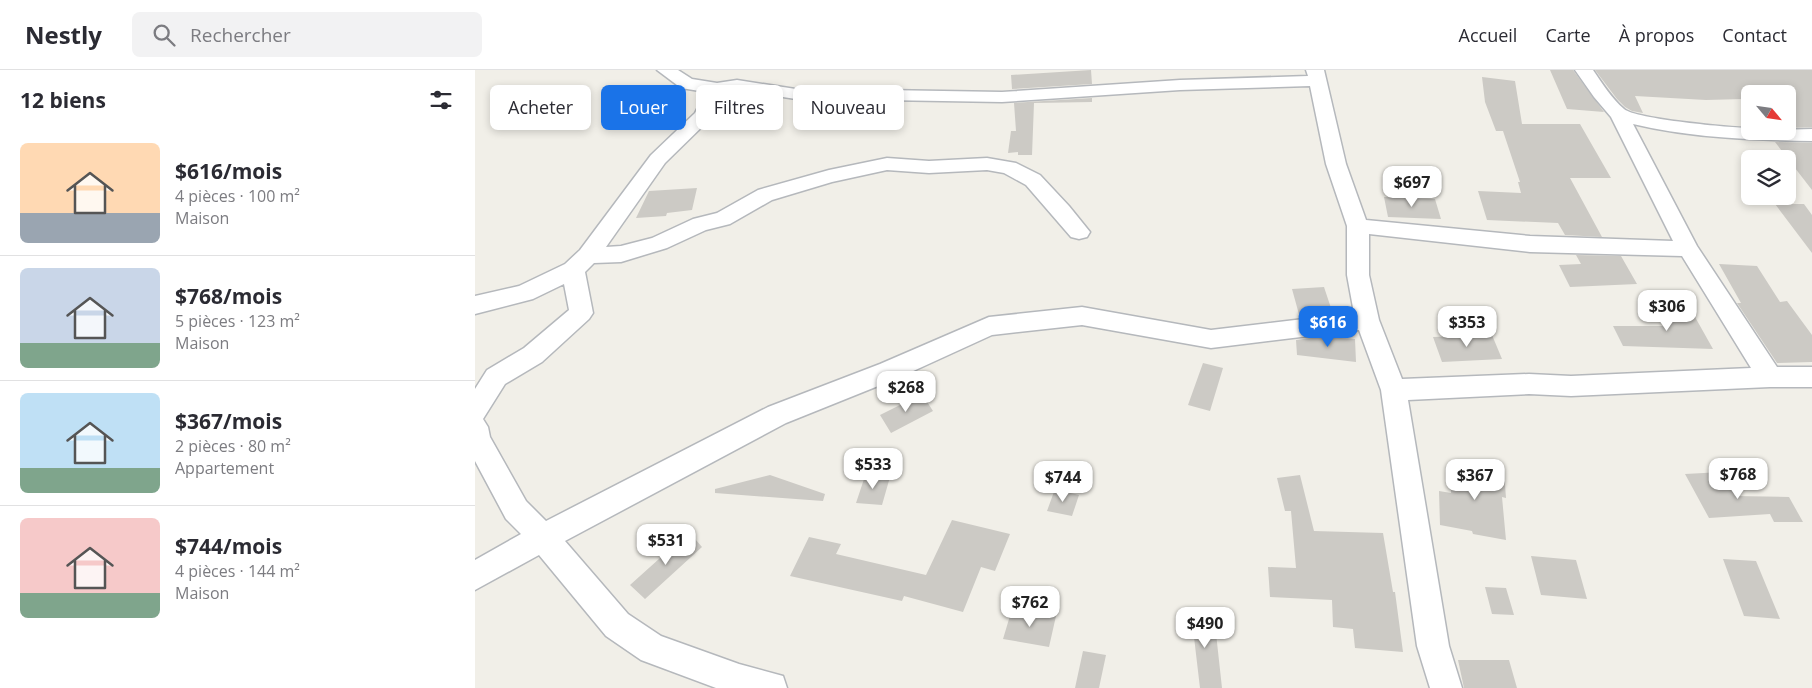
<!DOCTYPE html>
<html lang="fr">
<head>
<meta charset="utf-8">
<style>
  :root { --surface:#fff; --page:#f2f2f3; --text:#2b2b33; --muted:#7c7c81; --line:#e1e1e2; --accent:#1a73e8 }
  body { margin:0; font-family:"Open Sans",sans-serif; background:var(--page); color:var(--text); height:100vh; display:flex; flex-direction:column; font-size:19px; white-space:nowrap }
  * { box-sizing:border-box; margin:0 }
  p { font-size:16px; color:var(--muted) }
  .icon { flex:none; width:28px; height:28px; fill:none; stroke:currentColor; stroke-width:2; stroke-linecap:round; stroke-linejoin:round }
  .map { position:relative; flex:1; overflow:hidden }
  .panel { display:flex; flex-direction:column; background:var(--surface); width:475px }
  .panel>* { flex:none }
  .guide { position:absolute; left:15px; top:15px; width:475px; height:45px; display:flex; gap:10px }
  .needle { width:32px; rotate:119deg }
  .buttons { position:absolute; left:1266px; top:15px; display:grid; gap:10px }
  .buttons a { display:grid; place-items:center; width:55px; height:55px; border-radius:8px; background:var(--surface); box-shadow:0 2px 8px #0003; font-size:25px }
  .price { position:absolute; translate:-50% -42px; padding:0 11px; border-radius:10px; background:#fff; color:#222; font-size:16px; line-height:32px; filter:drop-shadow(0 1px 2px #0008) }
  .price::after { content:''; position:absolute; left:50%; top:30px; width:15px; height:11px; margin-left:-8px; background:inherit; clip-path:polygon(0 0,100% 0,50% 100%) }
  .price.current { background:var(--accent); color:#fff }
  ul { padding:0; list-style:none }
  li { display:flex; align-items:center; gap:15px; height:125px; padding:0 20px }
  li+li { border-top:1px solid var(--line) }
  li span { display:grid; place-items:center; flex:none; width:140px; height:100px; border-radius:8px; color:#555 }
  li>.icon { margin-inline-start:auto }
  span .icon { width:60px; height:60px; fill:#fffc; stroke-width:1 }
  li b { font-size:21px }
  h2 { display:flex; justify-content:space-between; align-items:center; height:60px; padding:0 20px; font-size:21px }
  .chip { padding:0 18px; border-radius:8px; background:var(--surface); box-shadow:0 2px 8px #0003; font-size:18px; line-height:45px }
  .chip.current { background:var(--accent); color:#fff }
  header { display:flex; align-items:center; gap:30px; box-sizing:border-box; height:70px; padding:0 25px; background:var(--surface); border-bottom:1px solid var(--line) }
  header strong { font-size:24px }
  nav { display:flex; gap:28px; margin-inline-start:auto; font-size:18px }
  .search { width:350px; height:45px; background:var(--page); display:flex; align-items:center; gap:12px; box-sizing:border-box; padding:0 18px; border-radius:8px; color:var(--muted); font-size:19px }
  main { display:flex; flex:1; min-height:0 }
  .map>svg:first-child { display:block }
  .building { fill:#cccac5 }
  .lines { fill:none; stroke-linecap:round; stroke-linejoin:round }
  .street-casing { stroke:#b5b8bc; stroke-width:3 }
  .street { fill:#fff; fill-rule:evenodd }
</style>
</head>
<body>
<header>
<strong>Nestly</strong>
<div class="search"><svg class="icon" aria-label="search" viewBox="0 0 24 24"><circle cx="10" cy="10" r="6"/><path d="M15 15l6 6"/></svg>Rechercher</div>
<nav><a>Accueil</a><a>Carte</a><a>À propos</a><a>Contact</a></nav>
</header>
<main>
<section class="panel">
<h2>12 biens<svg class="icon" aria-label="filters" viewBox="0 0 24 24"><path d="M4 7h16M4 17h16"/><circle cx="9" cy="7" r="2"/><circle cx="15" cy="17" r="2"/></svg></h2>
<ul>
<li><span style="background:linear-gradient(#ffd9b3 70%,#9aa5b1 0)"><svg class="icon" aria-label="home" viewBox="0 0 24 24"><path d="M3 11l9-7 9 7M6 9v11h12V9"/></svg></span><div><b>$616/mois</b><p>4 pièces · 100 m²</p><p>Maison</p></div></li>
<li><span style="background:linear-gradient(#c9d6e8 75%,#7fa58c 0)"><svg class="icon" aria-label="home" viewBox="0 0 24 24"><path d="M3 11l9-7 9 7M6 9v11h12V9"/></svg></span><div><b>$768/mois</b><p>5 pièces · 123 m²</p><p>Maison</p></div></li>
<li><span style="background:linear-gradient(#bfe0f5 75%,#7fa58c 0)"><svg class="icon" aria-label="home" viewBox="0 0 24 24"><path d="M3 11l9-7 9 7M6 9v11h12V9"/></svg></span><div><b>$367/mois</b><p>2 pièces · 80 m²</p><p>Appartement</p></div></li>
<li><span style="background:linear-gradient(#f6c9c9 75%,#7fa58c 0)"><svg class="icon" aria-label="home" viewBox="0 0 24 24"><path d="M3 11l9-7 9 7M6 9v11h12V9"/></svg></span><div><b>$744/mois</b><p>4 pièces · 144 m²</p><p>Maison</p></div></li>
</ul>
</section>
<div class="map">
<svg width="1337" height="618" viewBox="0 0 1337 618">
  <rect width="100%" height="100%" fill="#f1efe8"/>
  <path class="building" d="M616,0L617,14L537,19L536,5Z
    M1075,0H1098L1129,42L1092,39Z
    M1120,0H1337V57L1312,58V24H1275V35L1269,29L1231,30L1160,26L1168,43L1157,41L1150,37L1142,29Z
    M1007,7L1040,11L1047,54H1105L1136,108H1095L1127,167L1090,165L1083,153L1012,150L1003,121L1046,123L1043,112H1045L1028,61H1021L1010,32Z
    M617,28V32L559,33L557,85H543V82L533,83L536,61H541L539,33Z
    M1300,72L1337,73V120Z
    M222,118L217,140L192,143L191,146L161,148L174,121Z
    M909,127L960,129L966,149L913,147Z
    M1300,134H1329L1337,145V183Z
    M1101,185L1146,186L1162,214L1095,217L1084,195L1106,194Z
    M1244,194L1282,196L1305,232L1312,231L1337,265V292L1302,293L1262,233H1266Z
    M849,217L858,244L825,248L817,219Z
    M1185,237L1215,238L1238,279L1148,276L1138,256H1194Z
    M865,264L866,268L880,269L881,292L822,285L821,270Z
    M1017,265L1027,289L967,292L958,267Z
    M728,293L748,298L735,341L713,335Z
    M447,324L458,341L416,363L405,345Z
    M975,391L1029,401L1031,428L1027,427L1031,470L998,464L997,461L965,455L964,421L976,423Z
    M1247,402L1260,426L1314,427L1328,452H1299L1295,444L1234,448L1210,404Z
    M295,405L350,424L348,431L240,423V419Z
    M825,405L839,461L908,463L918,522H920L928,582L880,578L878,559L858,557L857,530L795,527L793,497L821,498L816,441H810L802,408Z
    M390,406L415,407L407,435L381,433Z
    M580,419L604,425L597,446L572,441Z
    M477,450L535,464L520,501L506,497L488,542L429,526L427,531L315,506L334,467L366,474L361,484L451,505Z
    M214,462L227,477L170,529L155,515Z
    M1056,486L1101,490L1112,529L1066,525Z
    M1248,489L1281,491L1305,549L1269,546Z
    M1010,517L1031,518L1039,545L1017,544Z
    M537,539L581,546L574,577L528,569Z
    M739,545L747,618H725L719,567H709L708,546Z
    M608,581L631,585L624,618H600Z
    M983,590H1034L1042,618H989Z"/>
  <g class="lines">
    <g class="street-casing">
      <path id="street" d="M182,0H203L217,9L242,13L262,10L340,22L408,20L527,22L705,10L833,6L831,0H849L871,94L891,150L1055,166L1198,171L1136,47L1119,27L1100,0H1118C1127,13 1137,29 1149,39C1160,49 1257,58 1275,58V61L1337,59V71C1277,70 1217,68 1158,54L1222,176L1302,297H1337V317H1295L1096,326L1054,324L933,330L974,576L987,618H955L942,576L906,320L884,260L736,278L607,255L517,265L423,308L311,353L90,471L153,544L186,566L264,594L308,606L312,618H241L166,590L131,566L64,485L0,520V490L46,464L31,449L0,391V319L12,300L49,278L94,240L89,214L58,229L0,244V226L44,216L90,194L105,180L176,85L220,43L231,22L206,18ZM835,16L851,94L872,156V205L879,243L736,260L607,237L514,247L405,294L293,337L71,451L51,431L15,367L13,357L8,349L30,314L67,292L114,249L118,243L110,202L119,193L146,192L192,178L231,160L255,154L297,130L357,112L412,100L454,103L512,100L529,103L551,115L596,167L604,169L612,167L615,162L594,136L565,105L541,93L512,88L454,91L412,88L354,100L283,120L242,143L218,149L177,168L146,176L131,177L190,93L235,49L248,22L262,20L340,32L408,30L527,32L705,20ZM894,164L1055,182L1207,186L1276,298L1096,306L1054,304L927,309L904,250L894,205Z"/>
    </g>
    <use href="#street" class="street"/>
  </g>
</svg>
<div class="buttons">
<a><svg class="needle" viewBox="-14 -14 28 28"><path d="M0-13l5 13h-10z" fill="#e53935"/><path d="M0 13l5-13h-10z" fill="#7c7c81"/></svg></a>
<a><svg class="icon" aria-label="layers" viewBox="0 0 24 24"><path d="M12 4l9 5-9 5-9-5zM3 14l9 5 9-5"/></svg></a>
</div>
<b class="price" style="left:937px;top:138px">$697</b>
<b class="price" style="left:1192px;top:262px">$306</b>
<b class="price current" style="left:853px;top:278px">$616</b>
<b class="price" style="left:992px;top:278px">$353</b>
<b class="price" style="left:431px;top:343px">$268</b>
<b class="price" style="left:398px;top:420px">$533</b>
<b class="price" style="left:1263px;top:430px">$768</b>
<b class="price" style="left:1000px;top:431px">$367</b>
<b class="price" style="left:588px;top:433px">$744</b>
<b class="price" style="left:191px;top:496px">$531</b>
<b class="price" style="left:555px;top:558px">$762</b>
<b class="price" style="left:730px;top:579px">$490</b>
<div class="guide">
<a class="chip">Acheter</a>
<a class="chip current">Louer</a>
<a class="chip">Filtres</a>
<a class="chip">Nouveau</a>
</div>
</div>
</main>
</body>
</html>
